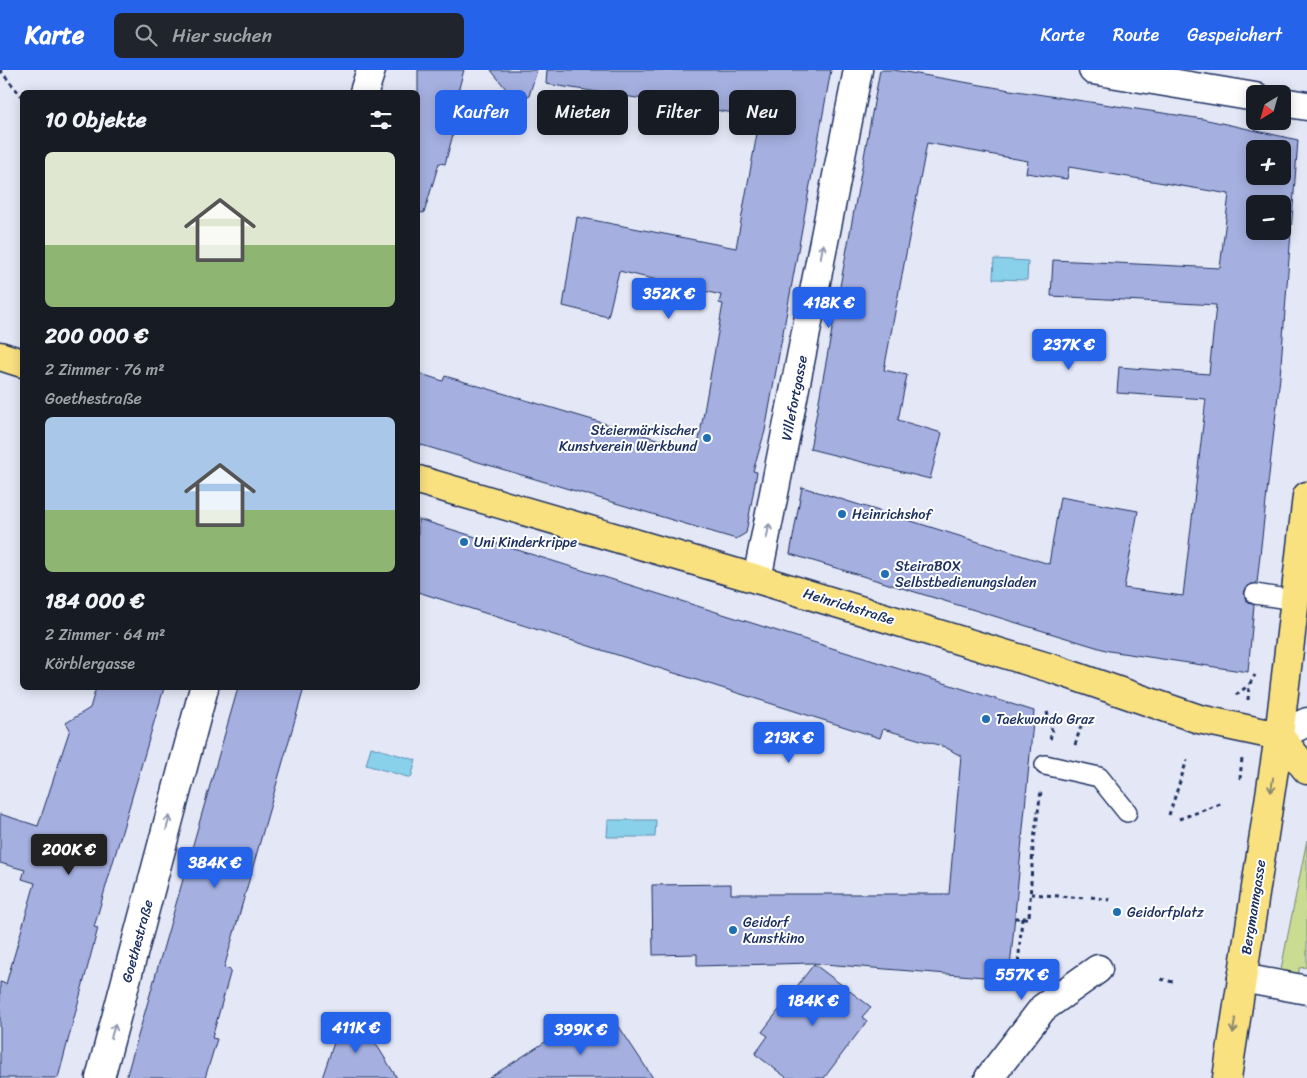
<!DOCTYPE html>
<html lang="de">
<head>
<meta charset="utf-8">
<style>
  :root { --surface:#171b24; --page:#20242c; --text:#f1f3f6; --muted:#9ea1a6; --accent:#2563eb }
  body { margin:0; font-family:Sriracha,sans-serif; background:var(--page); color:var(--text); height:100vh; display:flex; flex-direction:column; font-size:19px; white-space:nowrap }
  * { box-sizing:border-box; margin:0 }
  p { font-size:16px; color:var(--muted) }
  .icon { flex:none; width:28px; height:28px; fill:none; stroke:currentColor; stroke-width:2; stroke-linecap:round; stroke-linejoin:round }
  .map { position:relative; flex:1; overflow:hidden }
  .panel { position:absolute; left:20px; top:20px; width:400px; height:600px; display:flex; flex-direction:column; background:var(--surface); border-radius:8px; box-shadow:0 2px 12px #0003 }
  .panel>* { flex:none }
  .banner { position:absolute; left:435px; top:20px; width:475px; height:45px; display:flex; gap:10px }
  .needle { width:32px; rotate:217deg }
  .buttons { position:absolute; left:1246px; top:15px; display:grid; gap:10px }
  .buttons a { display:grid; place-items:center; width:45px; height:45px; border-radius:8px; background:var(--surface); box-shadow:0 2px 12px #0003; font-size:25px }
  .price { position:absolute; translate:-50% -42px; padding:0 11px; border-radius:5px; background:var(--accent); color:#fff; font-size:16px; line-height:32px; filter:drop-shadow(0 1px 2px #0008) }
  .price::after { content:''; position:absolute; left:50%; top:30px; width:15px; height:11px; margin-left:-8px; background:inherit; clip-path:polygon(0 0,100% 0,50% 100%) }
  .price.current { background:#222; color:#fff }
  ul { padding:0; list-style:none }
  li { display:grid; align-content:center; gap:10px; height:265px; padding:0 25px }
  li span { display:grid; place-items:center; height:155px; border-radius:8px; color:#555 }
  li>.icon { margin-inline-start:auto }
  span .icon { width:90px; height:90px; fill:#fffc; stroke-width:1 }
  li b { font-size:21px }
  h2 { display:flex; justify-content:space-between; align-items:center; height:60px; padding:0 25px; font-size:21px }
  .chip { padding:0 18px; border-radius:8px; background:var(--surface); box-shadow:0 2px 12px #0003; font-size:18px; line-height:45px }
  .chip.current { background:var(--accent); color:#fff }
  header { display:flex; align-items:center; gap:30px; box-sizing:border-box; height:70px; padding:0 25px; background:var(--accent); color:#fff }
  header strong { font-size:24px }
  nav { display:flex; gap:28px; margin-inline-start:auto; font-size:18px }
  .search { width:350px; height:45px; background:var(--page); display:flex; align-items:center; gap:12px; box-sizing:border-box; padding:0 18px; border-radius:8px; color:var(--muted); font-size:19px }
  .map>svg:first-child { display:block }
  .green { fill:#c9dc91; stroke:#728678 }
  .water { fill:#89d0eb; stroke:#5d90b3 }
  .building { fill:#a5b0e0; stroke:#1b2f5e; fill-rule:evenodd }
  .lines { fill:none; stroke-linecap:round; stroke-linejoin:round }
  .service-casing { stroke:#1b2f5e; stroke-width:22 }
  .minor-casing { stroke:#1b2f5e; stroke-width:31 }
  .tertiary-casing { stroke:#1b2f5e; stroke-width:31 }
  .primary-casing { stroke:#1b2f5e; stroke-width:31 }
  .path { stroke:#1b2f5e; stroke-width:3; stroke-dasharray:4 4; stroke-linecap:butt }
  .service { stroke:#fff; stroke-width:19 }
  .minor { stroke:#fff; stroke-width:28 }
  .tertiary { stroke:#fff; stroke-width:28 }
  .primary { stroke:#fae180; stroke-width:28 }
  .oneway { stroke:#8d97ae }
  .oneway2 { stroke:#8a886f }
  .poi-dot { fill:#1f6fb2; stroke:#fff; stroke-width:2 }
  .labels { text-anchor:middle; stroke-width:4; stroke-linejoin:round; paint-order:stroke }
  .street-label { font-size:14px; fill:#1b2f5e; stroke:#fff }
  .poi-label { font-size:14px; fill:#1b2f5e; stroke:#fff; text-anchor:start }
</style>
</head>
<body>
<header>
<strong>Karte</strong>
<div class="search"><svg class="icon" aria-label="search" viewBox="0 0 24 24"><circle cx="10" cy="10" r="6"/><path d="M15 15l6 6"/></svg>Hier suchen</div>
<nav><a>Karte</a><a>Route</a><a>Gespeichert</a></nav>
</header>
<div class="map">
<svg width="1307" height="1008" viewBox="0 0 1307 1008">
  <rect width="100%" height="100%" fill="#e4e7f6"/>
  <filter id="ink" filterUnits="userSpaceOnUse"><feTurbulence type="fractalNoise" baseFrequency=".02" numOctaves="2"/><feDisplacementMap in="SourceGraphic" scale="10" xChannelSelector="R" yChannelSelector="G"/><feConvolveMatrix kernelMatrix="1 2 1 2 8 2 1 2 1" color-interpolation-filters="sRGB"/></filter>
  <g filter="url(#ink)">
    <path class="green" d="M1307,770V897L1299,898V906L1281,901V899Z"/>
    <path class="water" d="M994,189L1028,191L1027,210L993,209Z
      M371,677L416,690L411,708L366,695Z
      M608,750H656L655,767H607Z"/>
    <path class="building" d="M418,0H464L453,39L451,53L455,57L445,94L439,93L424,143L418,142Z
      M491,0H537L529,26L510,24Z
      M547,0H831L765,361L753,401L757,402L746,463L736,469L418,374V303L443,311L445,306L697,381L723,234L719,233L721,225L619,201L608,247L563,236L577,147L736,178L760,47L546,14Z
      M880,0H894L1010,20L1203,49L1298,70L1280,307L1260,485L1257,513L1247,517L1244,523L1248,532L1254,535L1248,602L1109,581L790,484L802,417L1049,494L1060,427L1138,441L1124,518L1183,526L1206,329L1117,323L1119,297L1209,304L1216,235L1051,226L1053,190L1220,198L1229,124L1069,97L1067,109L1026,103L1028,91L927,73L884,300L907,305L898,350L942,363L930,409L810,379ZM1255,79H1282V106H1255ZM1255,134H1282V161H1255Z
      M418,449L1034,641L1009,909L812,893L697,896V884L653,885L652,815L731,814V824H949L961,686L945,677L883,659L880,668L418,522Z
      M96,618H164L94,857L98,858L58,1008H0V912L6,914L35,813L22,809L25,800L0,793V744L38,756L70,659L66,653L90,638Z
      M238,618H304L224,898L231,900L212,968L217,969L205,1008H126Z
      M814,894L871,937L862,947L867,951L824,1008H787L755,984L768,966L762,962Z
      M357,943L397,1008H322L341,952Z
      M581,949L591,964L614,949L653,1008H489Z"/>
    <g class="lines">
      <g class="service-casing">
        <path id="service" d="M1255,524L1294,530
          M1045,695L1099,707L1127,742"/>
      </g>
      <g class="minor-casing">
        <path id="minor" d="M1093,0L1255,27
          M1282,32L1307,36
          M757,509L858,0
          M1279,666L1307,652
          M1242,908L1307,920
          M100,1008L204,618
          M989,1008L1043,938L1098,899"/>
      </g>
      <g class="tertiary-casing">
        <path id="tertiary" d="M364,22L371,0"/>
      </g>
      <g class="primary-casing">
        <path id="primary" d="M0,286L22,293
          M418,410L757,509L1054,599L1199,649L1279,666
          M1279,666L1307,700
          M1227,1008L1279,666L1307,426"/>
      </g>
      <path class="path" d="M0,0L22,27
        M1236,625L1249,615
        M1248,630L1249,615L1255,605
        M1047,642L1052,661L1050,670
        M1075,675L1082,653
        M1240,709L1242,688
        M1169,745L1187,690
        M1179,749L1223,733
        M1031,824L1085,828
        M1091,827L1110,830
        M1015,848H1029L1033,777L1041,721
        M1022,848L1017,909L1024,916
        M1161,909L1173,912"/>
      <use href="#service" class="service"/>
      <use href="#minor" class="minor"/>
      <use href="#tertiary" class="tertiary"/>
      <use href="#primary" class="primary"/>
    </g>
    <defs><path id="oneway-shaft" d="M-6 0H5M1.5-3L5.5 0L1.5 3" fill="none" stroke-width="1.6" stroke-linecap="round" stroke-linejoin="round" transform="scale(1.25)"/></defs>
    <g class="oneway">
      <use href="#oneway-shaft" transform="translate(822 181) rotate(-79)"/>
      <use href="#oneway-shaft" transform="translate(768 461) rotate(-79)"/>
      <use href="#oneway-shaft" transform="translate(168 753) rotate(-75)"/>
      <use href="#oneway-shaft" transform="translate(113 961) rotate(-75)"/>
    </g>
    <g class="oneway2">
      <use href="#oneway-shaft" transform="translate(1272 715) rotate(98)"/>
      <use href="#oneway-shaft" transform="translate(1234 956) rotate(99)"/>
    </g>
  </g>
  <g class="poi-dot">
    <circle cx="707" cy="368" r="5"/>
    <circle cx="842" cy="444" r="5"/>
    <circle cx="464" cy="472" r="5"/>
    <circle cx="885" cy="504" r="5"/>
    <circle cx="986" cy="649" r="5"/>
    <circle cx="1117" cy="842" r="5"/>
    <circle cx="733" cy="860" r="5"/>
  </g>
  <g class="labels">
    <g class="street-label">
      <text transform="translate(794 328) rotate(-79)" y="5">Villefortgasse</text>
      <text transform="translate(849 536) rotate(17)" y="5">Heinrichstraße</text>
      <text transform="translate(1253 837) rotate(-81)" y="5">Bergmanngasse</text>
      <text transform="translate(137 871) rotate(-75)" y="5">Goethestraße</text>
    </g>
    <g class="poi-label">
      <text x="697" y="365" text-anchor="end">Steiermärkischer<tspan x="697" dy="16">Kunstverein Werkbund</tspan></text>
      <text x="852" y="449">Heinrichshof</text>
      <text x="474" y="477">Uni Kinderkrippe</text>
      <text x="895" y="501">SteiraBOX<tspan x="895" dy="16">Selbstbedienungsladen</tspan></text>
      <text x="996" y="654">Taekwondo Graz</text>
      <text x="1127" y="847">Geidorfplatz</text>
      <text x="743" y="857">Geidorf<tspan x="743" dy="16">Kunstkino</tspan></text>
    </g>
  </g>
</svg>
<div class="buttons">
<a><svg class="needle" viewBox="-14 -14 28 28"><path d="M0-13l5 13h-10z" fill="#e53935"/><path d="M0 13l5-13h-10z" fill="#9ea1a6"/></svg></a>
<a>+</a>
<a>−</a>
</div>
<b class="price" style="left:669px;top:250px">352K €</b>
<b class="price" style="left:829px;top:259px">418K €</b>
<b class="price" style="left:1069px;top:301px">237K €</b>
<b class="price" style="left:789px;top:694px">213K €</b>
<b class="price current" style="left:69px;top:806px">200K €</b>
<b class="price" style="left:215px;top:819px">384K €</b>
<b class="price" style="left:1022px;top:931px">557K €</b>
<b class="price" style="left:813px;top:957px">184K €</b>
<b class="price" style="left:356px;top:984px">411K €</b>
<b class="price" style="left:581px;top:986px">399K €</b>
<div class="banner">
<a class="chip current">Kaufen</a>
<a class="chip">Mieten</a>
<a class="chip">Filter</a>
<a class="chip">Neu</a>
</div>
<section class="panel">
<h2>10 Objekte<svg class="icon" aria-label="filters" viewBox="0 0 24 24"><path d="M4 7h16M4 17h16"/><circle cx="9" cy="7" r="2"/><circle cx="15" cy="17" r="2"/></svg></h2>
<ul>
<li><span style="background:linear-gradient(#dfe7d0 60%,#8fb573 0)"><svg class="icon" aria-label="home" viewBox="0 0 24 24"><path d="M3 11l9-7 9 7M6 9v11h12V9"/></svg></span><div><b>200 000 €</b><p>2 Zimmer · 76 m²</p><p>Goethestraße</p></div></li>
<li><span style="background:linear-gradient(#a9c7e8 60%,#8fb573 0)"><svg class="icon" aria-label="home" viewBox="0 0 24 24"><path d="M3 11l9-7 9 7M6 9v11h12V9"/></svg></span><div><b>184 000 €</b><p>2 Zimmer · 64 m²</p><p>Körblergasse</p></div></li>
</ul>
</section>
</div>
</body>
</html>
